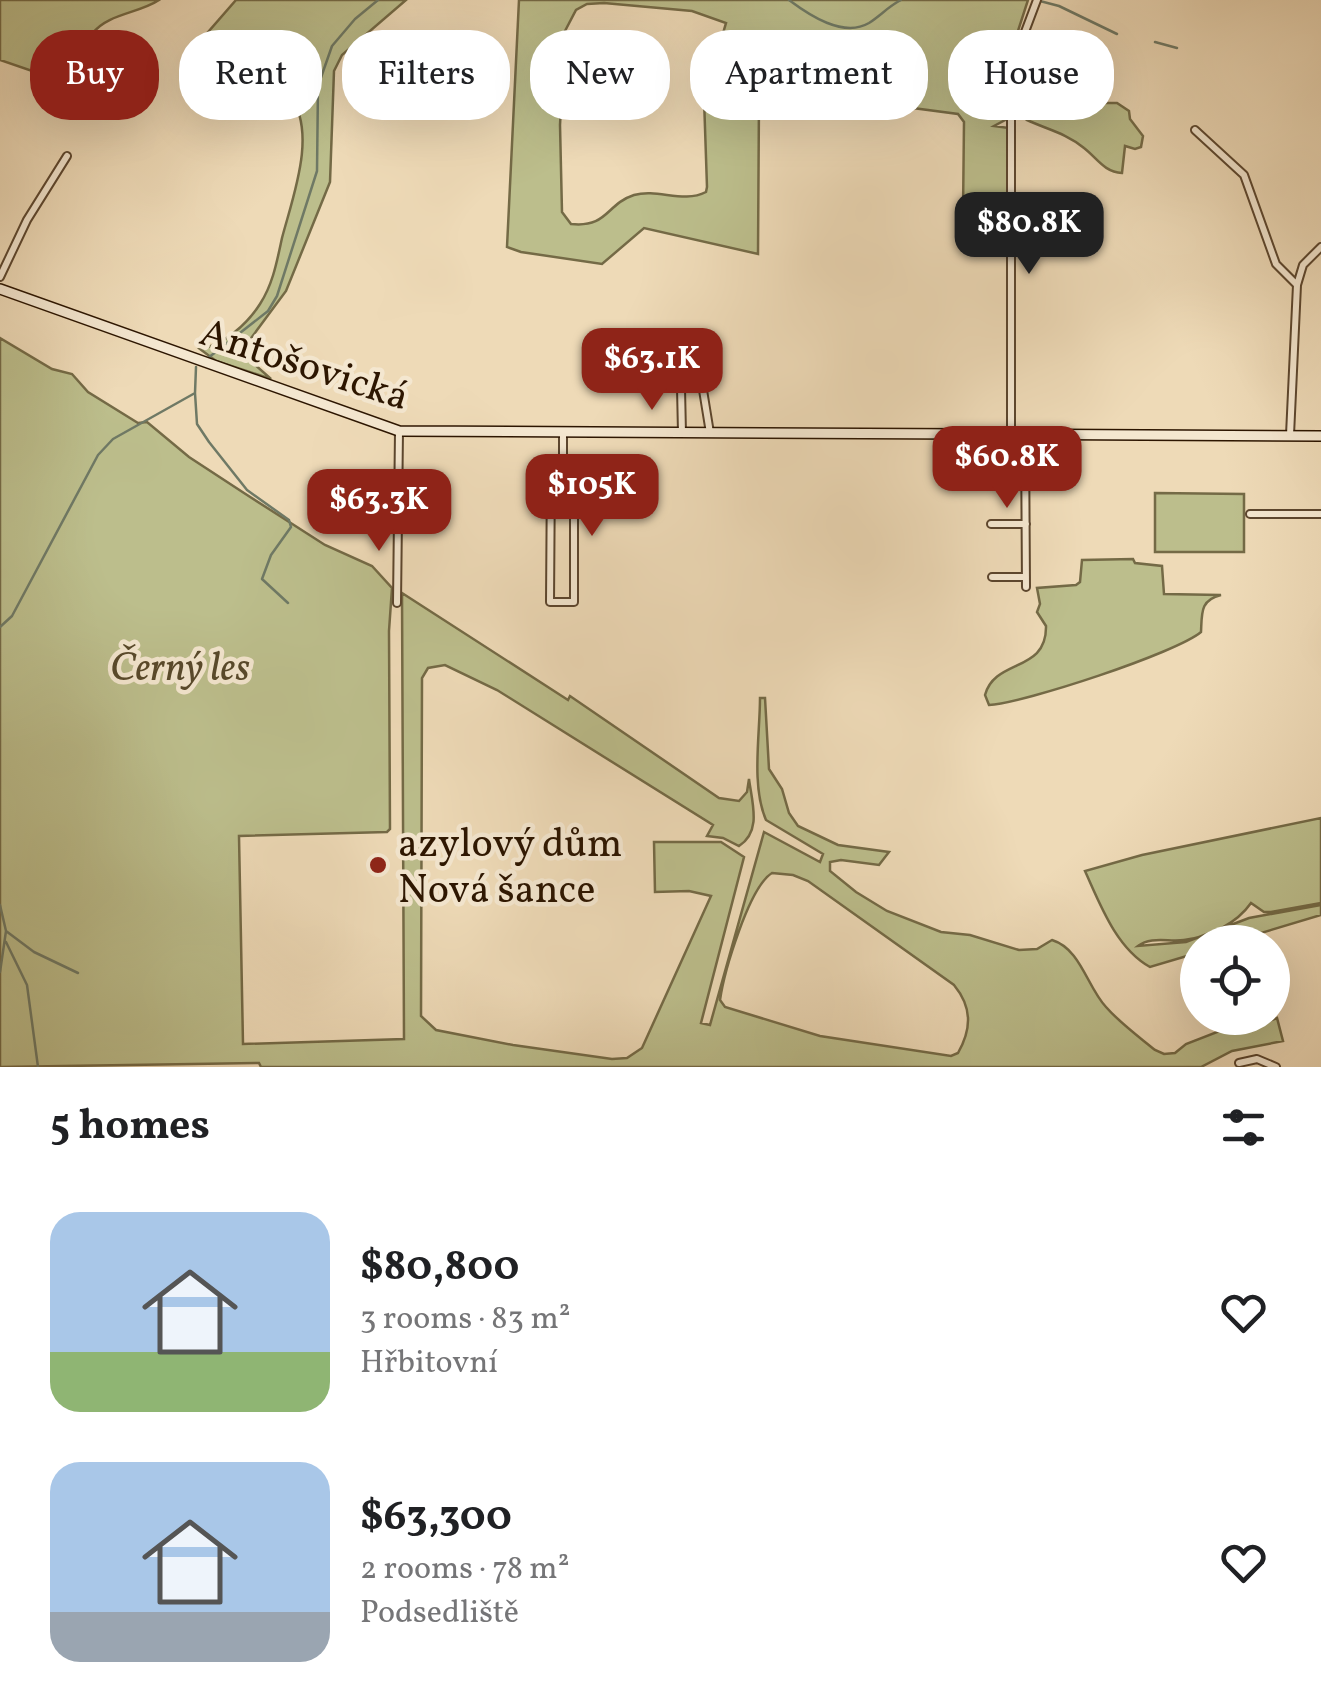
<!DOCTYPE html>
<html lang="en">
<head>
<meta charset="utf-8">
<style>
  :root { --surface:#fff; --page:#f6f6f6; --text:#202124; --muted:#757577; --accent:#8f2418 }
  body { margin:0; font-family:Vollkorn,serif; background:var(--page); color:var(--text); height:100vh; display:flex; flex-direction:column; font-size:38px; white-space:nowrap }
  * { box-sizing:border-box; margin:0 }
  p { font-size:32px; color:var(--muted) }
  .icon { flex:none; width:55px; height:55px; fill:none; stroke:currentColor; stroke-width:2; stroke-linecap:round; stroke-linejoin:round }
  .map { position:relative; height:1067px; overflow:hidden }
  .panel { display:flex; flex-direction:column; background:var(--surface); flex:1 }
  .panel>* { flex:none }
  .banner { position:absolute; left:30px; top:30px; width:1262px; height:90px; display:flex; gap:20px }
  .tools { position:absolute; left:1180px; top:925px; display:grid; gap:20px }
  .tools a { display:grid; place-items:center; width:110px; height:110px; border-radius:50%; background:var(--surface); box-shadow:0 10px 40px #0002; font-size:50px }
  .price { position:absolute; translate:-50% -85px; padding:0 22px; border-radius:20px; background:var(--accent); color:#fff; font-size:32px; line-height:65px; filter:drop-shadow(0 2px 5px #0008) }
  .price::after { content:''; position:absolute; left:50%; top:60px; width:30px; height:22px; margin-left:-15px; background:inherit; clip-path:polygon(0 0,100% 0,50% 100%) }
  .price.current { background:#222; color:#fff }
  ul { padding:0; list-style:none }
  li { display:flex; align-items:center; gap:30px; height:250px; padding:0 50px }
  li span { display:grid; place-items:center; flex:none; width:280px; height:200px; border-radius:30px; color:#555 }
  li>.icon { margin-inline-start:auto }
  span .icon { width:120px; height:120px; fill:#fffc; stroke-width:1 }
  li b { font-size:42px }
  h2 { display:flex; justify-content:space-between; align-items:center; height:120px; padding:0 50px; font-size:42px }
  .pill { padding:0 35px; border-radius:40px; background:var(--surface); box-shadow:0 10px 40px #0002; font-size:35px; line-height:90px }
  .pill.current { background:var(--accent); color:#fff }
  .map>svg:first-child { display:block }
  .green { fill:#bcbe8c; stroke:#746a46; stroke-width:2.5; fill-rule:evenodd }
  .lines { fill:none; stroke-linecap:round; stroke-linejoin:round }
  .stream { stroke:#6f7965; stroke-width:2.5 }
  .street-casing { stroke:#5c462e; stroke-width:10 }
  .secondary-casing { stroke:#2c1500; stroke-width:12 }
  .street { stroke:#f4e7d0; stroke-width:6 }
  .secondary { stroke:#f4e7d0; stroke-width:9 }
  .poi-dot { fill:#8f2418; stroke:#f4e7d0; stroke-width:4 }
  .labels { text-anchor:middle; stroke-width:9; stroke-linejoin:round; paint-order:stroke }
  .street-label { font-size:40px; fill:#2c1500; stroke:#f4e7d0 }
  .park-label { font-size:40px; font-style:italic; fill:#57482a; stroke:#f4e7d0 }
  .poi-label { font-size:40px; fill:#2c1500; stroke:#f4e7d0; text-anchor:start }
</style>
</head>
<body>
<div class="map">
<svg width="1321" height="1067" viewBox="0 0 1321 1067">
  <rect width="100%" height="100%" fill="#eedab7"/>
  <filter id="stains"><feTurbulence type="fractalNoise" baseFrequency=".002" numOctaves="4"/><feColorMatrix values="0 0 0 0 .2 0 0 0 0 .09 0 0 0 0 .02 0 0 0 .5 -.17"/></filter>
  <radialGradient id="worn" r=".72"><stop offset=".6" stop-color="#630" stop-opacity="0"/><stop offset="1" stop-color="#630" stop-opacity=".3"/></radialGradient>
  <path class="green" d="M0,0H159C140,13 107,14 93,33C82,49 83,70 70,84L0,60Z
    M236,0H406L342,55L334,71L330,182L286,291L246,345L253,363L271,379L216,361L200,349C224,345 247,324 260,304C273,284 277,261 282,238C292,199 318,133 290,96C266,88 241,106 217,101L197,62L189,54Z
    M519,0H1028L1004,74L1007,119L994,126L1009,128V213H963L964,122L958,114L890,105L795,81C779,82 766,82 759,98L758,254L644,228L602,264L521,252L507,247ZM604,3L692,11L726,23L704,98L707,187L706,192C683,204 658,188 634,195C606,204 608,228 571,224L562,212L560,125L565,31L576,10L587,4Z
    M1096,103H1117L1129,111L1130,119L1143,136L1141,147L1135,149L1125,146L1122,173C1104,172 1097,158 1084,148C1066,133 1046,129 1027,120L1030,115L1053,108C1066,120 1082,110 1096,103Z
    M0,338L52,369L72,374L88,392L138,423L147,422L189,457L244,493L325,545L372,566L392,588L389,631L390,829L387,832L239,836L243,1044L404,1039L402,593L568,700L570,696L719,798L739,801L747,792L749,779C752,803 762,831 739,846L723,838L707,836L713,825L497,690L445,665L428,668L422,678L421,1016L436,1030L513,1045L612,1059L627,1058L642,1048L711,896L689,891L655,892L654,842H721L744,857L701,1023L710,1025L764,832L820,862L823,854L766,820C751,785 760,735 760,698H765L769,769L782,789L789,813L798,826L838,845L889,852L879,865L841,860L830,862V871L856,892L887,911L941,932L970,935L1019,950L1037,949L1052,940C1081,949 1087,987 1106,1007C1120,1023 1138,1036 1155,1050L1164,1054L1175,1053L1186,1044L1253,1018H1259L1255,1023L1258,1025L1277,1018L1283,1041L1232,1051L1201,1067H261L259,1063L0,1067ZM772,873L793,875L808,881L954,985C972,1007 972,1028 958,1053L951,1056L820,1036L725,1007L720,1000C724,972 749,887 772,873Z
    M1155,493L1244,494V552H1155Z
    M1133,559L1135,563L1162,566L1164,594L1221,595C1200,600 1202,613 1201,632C1176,653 1024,703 989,705L985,695C995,658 1047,673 1046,626L1037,612L1040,604L1037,588L1076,585L1080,582L1082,560Z
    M1321,818V903L1271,912H1264L1251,903C1237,923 1210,937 1184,940C1168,942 1151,936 1138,946L1186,942L1249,918L1321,905V915L1231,942H1198L1197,953L1150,967C1116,948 1100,904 1085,871L1142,855Z"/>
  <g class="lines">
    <path class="stream" d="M789,0C809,15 843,38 869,23C880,16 889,6 901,0
      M1040,1L1059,6L1117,34
      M1155,42L1177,48
      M208,358L268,311L277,296L317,171L318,86L332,46L355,19L378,0
      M195,393L197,424L209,442L247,490L289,520L291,527L271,555L262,579L288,603
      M0,627L12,616L98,455L113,439L195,393L196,367
      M0,905L6,931L0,972
      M6,931L34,952L78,973
      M6,942L27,985L38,1067"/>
    <g class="street-casing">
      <path id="street" d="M1195,130L1244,175L1276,264L1296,284
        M0,277L27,220L67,156
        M563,432V467L551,468L550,602H574V468L563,467
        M682,433L681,388L686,381L695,380L703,390L710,433
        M1011,434V78L1014,61L1037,0
        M1025,434L1026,587
        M1290,435L1297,285L1303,265L1321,247
        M1250,514H1321
        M991,524H1026
        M992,577H1026
        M397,603L399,431
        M1239,1063L1257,1059L1276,1067"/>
    </g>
    <g class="secondary-casing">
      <path id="secondary" d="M0,289L399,431L1321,436"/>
    </g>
    <use href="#street" class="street"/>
    <use href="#secondary" class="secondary"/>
  </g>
  <circle class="poi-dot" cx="378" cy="865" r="10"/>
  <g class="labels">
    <g class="street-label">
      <text transform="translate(305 363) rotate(18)" y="14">Antošovická</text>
    </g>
    <g class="park-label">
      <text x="180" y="680">Černý les</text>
    </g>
    <g class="poi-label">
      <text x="398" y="856">azylový dům<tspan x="398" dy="46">Nová šance</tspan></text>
    </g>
  </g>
  <rect width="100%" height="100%" filter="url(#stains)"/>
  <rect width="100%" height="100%" fill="url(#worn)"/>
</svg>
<div class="tools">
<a><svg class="icon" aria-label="locate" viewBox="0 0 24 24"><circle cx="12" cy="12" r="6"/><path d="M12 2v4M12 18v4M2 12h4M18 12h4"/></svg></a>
</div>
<b class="price current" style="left:1029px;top:277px">$80.8K</b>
<b class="price" style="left:652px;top:413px">$63.1K</b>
<b class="price" style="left:1007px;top:511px">$60.8K</b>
<b class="price" style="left:592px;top:539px">$105K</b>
<b class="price" style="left:379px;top:554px">$63.3K</b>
<div class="banner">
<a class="pill current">Buy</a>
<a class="pill">Rent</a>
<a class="pill">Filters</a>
<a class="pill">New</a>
<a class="pill">Apartment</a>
<a class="pill">House</a>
</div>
</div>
<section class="panel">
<h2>5 homes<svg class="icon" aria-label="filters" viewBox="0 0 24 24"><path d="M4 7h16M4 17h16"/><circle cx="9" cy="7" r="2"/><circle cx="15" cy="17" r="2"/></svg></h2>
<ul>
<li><span style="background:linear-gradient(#a9c7e8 70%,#8fb573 0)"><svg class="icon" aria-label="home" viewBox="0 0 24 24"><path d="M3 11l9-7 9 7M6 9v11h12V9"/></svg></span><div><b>$80,800</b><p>3 rooms · 83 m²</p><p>Hřbitovní</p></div><svg class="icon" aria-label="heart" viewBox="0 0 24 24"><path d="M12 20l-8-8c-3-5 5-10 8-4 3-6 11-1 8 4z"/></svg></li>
<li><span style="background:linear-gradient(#a9c7e8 75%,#9aa5b1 0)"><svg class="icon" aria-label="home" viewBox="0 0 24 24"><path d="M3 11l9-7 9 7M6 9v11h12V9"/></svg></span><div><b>$63,300</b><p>2 rooms · 78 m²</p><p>Podsedliště</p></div><svg class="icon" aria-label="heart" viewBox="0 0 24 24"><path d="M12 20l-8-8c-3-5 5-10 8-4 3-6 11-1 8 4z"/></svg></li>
</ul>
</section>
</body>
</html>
